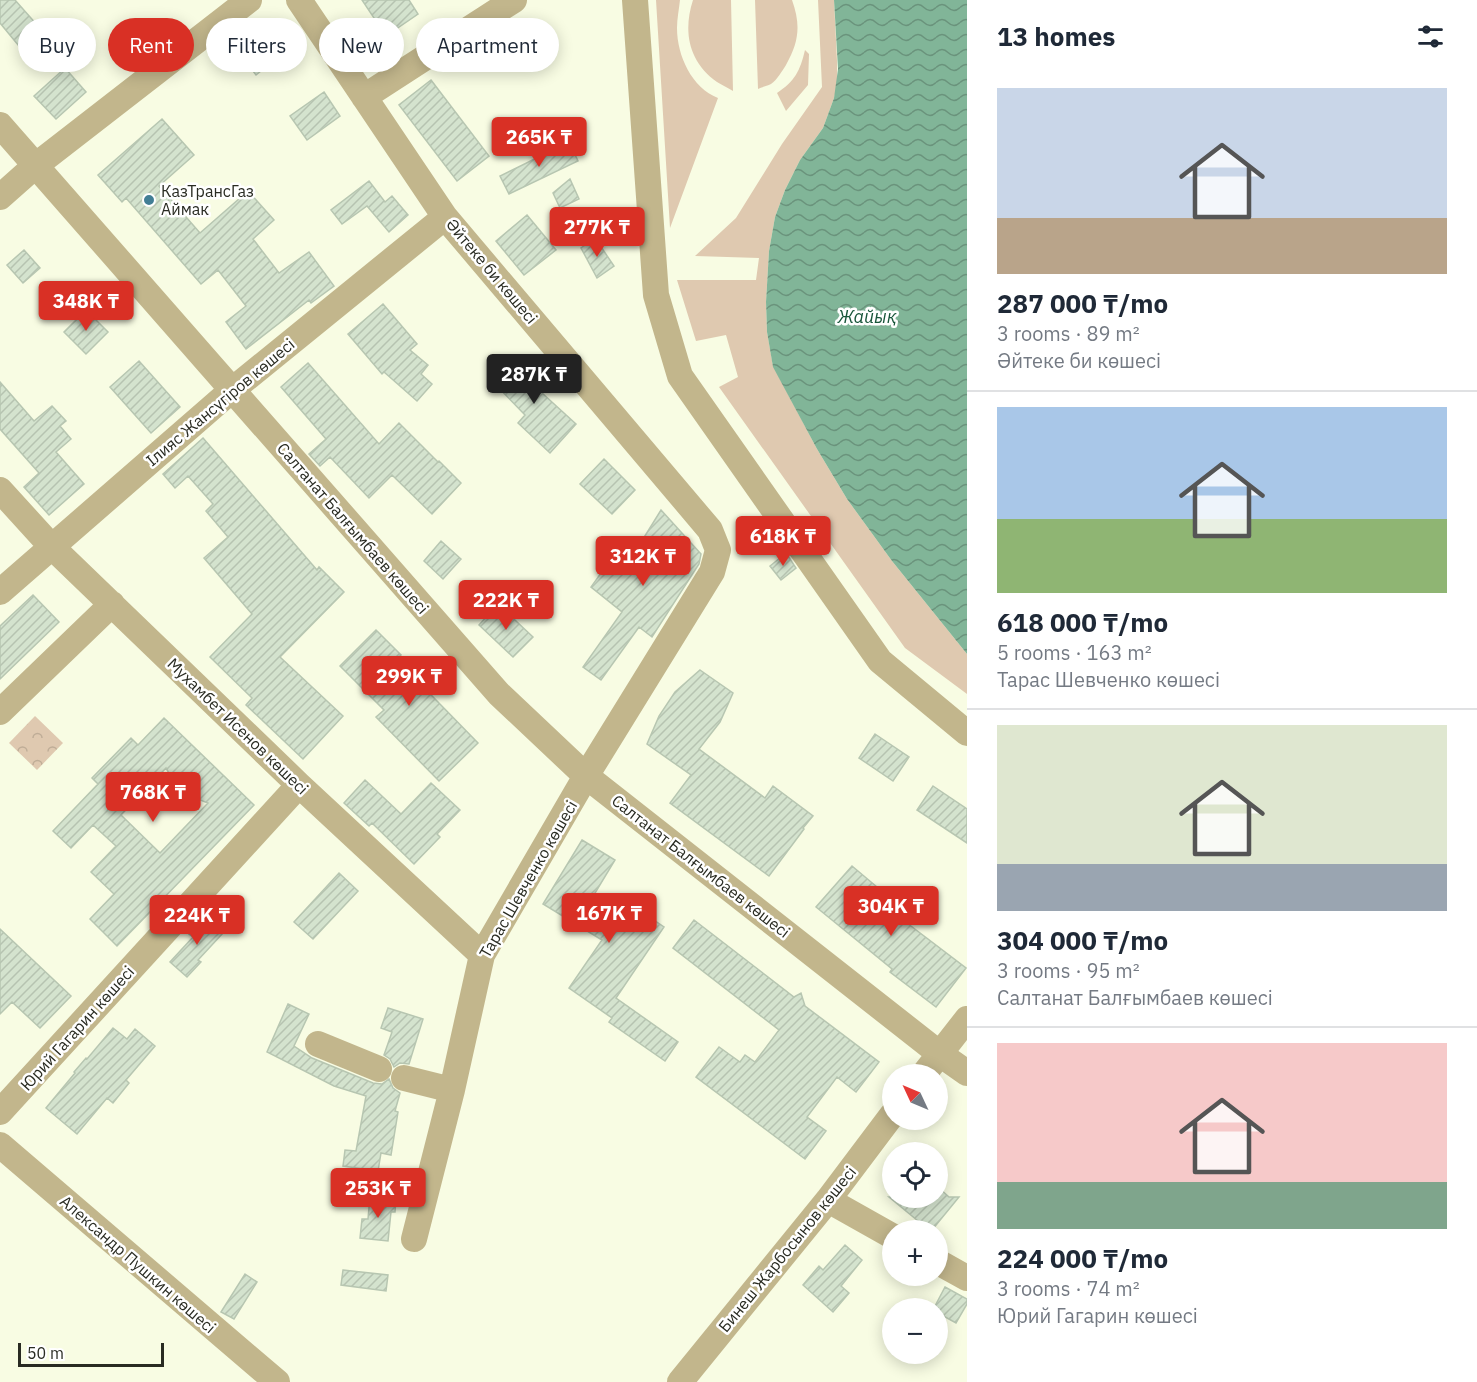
<!DOCTYPE html>
<html lang="en">
<head>
<meta charset="utf-8">
<style>
  :root { --surface:#fff; --page:#f6f6f7; --text:#1f2937; --muted:#747a83; --line:#e0e1e3; --accent:#d93025 }
  body { margin:0; font-family:"IBM Plex Sans",sans-serif; background:var(--page); color:var(--text); height:100vh; display:flex; flex-direction:column; font-size:22px; white-space:nowrap }
  * { box-sizing:border-box; margin:0 }
  p { font-size:20px; color:var(--muted) }
  .icon { flex:none; width:33px; height:33px; fill:none; stroke:currentColor; stroke-width:2; stroke-linecap:round; stroke-linejoin:round }
  .map { position:relative; flex:1; overflow:hidden }
  .drawer { display:flex; flex-direction:column; background:var(--surface); width:510px }
  .drawer>* { flex:none }
  .guide { position:absolute; left:18px; top:18px; width:570px; height:54px; display:flex; gap:12px }
  .needle { width:39px; rotate:314deg }
  .controls { position:absolute; left:882px; top:1064px; display:grid; gap:12px }
  .controls a { display:grid; place-items:center; width:66px; height:66px; border-radius:50%; background:var(--surface); box-shadow:0 3px 15px #0003; font-size:30px }
  .scale { position:absolute; left:18px; bottom:15px; width:146px; box-sizing:border-box; padding-left:6px; border:3px solid #292b22; border-top:0; font-size:16px; line-height:21px; white-space:nowrap; color:#292b22; -webkit-text-stroke:4px #fff; paint-order:stroke }
  .price { position:absolute; translate:-50% -51px; padding:0 14px; border-radius:6px; background:var(--accent); color:#fff; font-size:20px; line-height:39px; filter:drop-shadow(0 2px 3px #0008) }
  .price::after { content:''; position:absolute; left:50%; top:36px; width:18px; height:14px; margin-left:-9px; background:inherit; clip-path:polygon(0 0,100% 0,50% 100%) }
  .price.active { background:#222; color:#fff }
  ul { padding:0; list-style:none }
  li { display:grid; align-content:center; gap:12px; height:318px; padding:0 30px }
  li+li { border-top:2px solid var(--line) }
  li span { display:grid; place-items:center; height:186px; border-radius:0px; color:#555 }
  li>.icon { margin-inline-start:auto }
  span .icon { width:108px; height:108px; fill:#fffc; stroke-width:1 }
  li b { font-size:26px }
  h2 { display:flex; justify-content:space-between; align-items:center; height:72px; padding:0 30px; font-size:26px }
  .tag { padding:0 21px; border-radius:27px; background:var(--surface); box-shadow:0 3px 15px #0003; font-size:21px; line-height:54px }
  .tag.active { background:var(--accent); color:#fff }
  main { display:flex; flex:1; min-height:0 }
  .map>svg:first-child { display:block }
  .grass { fill:#dfc9b0 }
  .forest { fill:url(#forest-crowns) }
  .water { fill:url(#water-waves) }
  .building { fill:url(#building-hatch); stroke:#b7c6b1; stroke-width:1.5; fill-rule:evenodd }
  .lines { fill:none; stroke-linecap:round; stroke-linejoin:round }
  .minor { stroke:#c2b68c; stroke-width:26 }
  .poi-dot { fill:#427e95; stroke:#fff; stroke-width:2 }
  .labels { text-anchor:middle; stroke-width:5; stroke-linejoin:round; paint-order:stroke }
  .poi-label { font-size:16px; fill:#292b22; stroke:#fff; text-anchor:start }
  .street-label { font-size:16px; fill:#292b22; stroke:#fff }
  .water-label { font-size:18px; font-style:italic; fill:#175539; stroke:#fff }
</style>
</head>
<body>
<main>
<div class="map">
<svg width="967" height="1382" viewBox="0 0 967 1382">
  <defs>
    <pattern id="forest-crowns" width="20" height="18" patternUnits="userSpaceOnUse" patternTransform="scale(1.5)"><rect width="20" height="18" fill="#dfc9b0"/><path d="M2 6a3 3 0 1 1 6 0M12 15a3 3 0 1 1 6 0" fill="none" stroke="#bfad97"/></pattern>
    <pattern id="water-waves" width="16" height="10" patternUnits="userSpaceOnUse" patternTransform="scale(1.5)"><rect width="16" height="10" fill="#81b598"/><path d="M0 5q4-4 8 0t8 0" fill="none" stroke="#6a937c"/></pattern>
    <pattern id="building-hatch" width="6" height="6" patternUnits="userSpaceOnUse" patternTransform="scale(1.5)"><rect width="6" height="6" fill="#d4e3ce"/><path d="M-1 1l2-2M0 6l6-6M5 7l2-2" fill="none" stroke="#b6c3b1"/></pattern>
  </defs>
  <rect width="100%" height="100%" fill="#f8fce3"/>
  <path class="grass" d="M656,0H680C679,9 677,19 677,28C677,56 692,88 718,98L670,228Z
    M693,0H731L733,91C728,88 722,85 717,82C688,61 683,31 693,0Z
    M755,0H792C801,25 799,42 786,65C782,71 777,80 771,84C767,86 762,87 758,89Z
    M818,0H834L837,61V86L834,98L823,128L800,160L785,190L775,217L769,251L766,302L767,332L773,366L817,449L847,499L892,561L967,654V694L905,648L719,387L738,377L726,335L696,341L677,280H756L759,258L695,256L736,218L782,144L822,87Z
    M805,50L809,54L808,85L786,111L777,93C795,81 800,71 805,50Z"/>
  <path class="forest" d="M35,716L63,743L37,770L9,743Z"/>
  <path class="water" d="M834,0H967V654L892,561L847,499L817,449L773,367L767,332L766,302L769,251L775,217L785,190L800,160L823,128L834,98L838,69Z"/>
  <path class="building" d="M0,0H15L38,26L42,23L53,37L28,57L0,23Z
    M362,0H409L418,14L386,36Z
    M262,29L282,54L256,75L237,50Z
    M65,68L86,92L56,119L34,96Z
    M431,80L489,156L457,181L399,105Z
    M324,92L340,116L307,140L290,116Z
    M162,119L194,155L159,186L200,233L248,191L274,220L253,239L279,273L309,252L334,286L311,303L309,300L246,349L226,322L246,306L218,270L201,284L126,198L122,202L98,175Z
    M569,142L578,161L509,194L500,176Z
    M570,179L579,199L560,208L553,193Z
    M369,181L385,202L392,196L408,215L389,232L367,206L342,224L331,210Z
    M527,215L556,250L524,275L496,241Z
    M595,238L614,266L597,278L581,248Z
    M24,250L40,268L23,283L7,265Z
    M383,304L417,344L410,350L428,365L421,374L432,384L417,401L384,372L382,374L348,334Z
    M86,310L108,332L86,354L64,332Z
    M521,355L538,373L530,382L576,424L550,453L518,423L525,415L493,382Z
    M139,361L180,407L151,433L110,387Z
    M308,363L379,444L399,423L438,462L439,461L461,483L432,514L392,475L369,498L330,457L320,466L309,454L326,439L281,387Z
    M0,382L34,421L52,406L66,421L60,426L71,439L56,452L84,484L49,515L24,487L39,473L0,429Z
    M203,438L317,570L319,567L344,592L280,657L343,716L303,759L246,705L252,698L210,657L252,614L204,558L228,537L206,511L213,504L188,476L175,488L163,474Z
    M604,459L635,490L612,514L580,484Z
    M661,510L701,554L699,564L652,637L639,627L601,680L583,667L622,612L591,587L623,542L635,552Z
    M441,541L461,559L443,579L424,561Z
    M786,553L796,568L781,580L770,566Z
    M33,595L59,622L0,679V626Z
    M498,604L533,637L513,657L479,625Z
    M376,630L401,655L396,659L478,743L439,781L376,717L384,710L340,666Z
    M700,670L733,693L720,722L699,749L765,798L773,786L813,816L803,828L804,829L769,876L670,803L691,775L647,744L659,716L675,692Z
    M164,718L254,805L117,946L90,919L114,894L91,872L116,846L93,825L71,848L53,831L98,784L92,778L131,738L138,745ZM166,768L180,792L208,803L160,853L121,815Z
    M875,734L909,757L893,781L859,758Z
    M365,780L401,814L431,783L460,810L437,834L440,837L414,864L372,823L369,826L344,803Z
    M933,786L967,809V843L917,810Z
    M582,840L615,860L595,893L623,910L631,898L648,910L645,914L664,927L616,998L678,1042L665,1061L609,1022L612,1018L569,988L602,940L543,904Z
    M852,866L877,887L873,891L905,918L903,920L966,968L936,1007L890,972L892,969L816,907Z
    M339,873L358,891L313,939L294,922Z
    M204,916L223,933L198,960L201,962L187,977L170,962L193,937L189,934Z
    M694,920L794,997L801,993L805,1006L879,1062L856,1092L837,1077L807,1117L826,1131L805,1159L696,1077L719,1047L740,1062L745,1055L755,1062L779,1030L673,948Z
    M0,929L71,996L40,1028L12,1002L0,1014Z
    M288,1004L309,1014L294,1046L312,1058L373,1083L382,1084L389,1079L393,1088L400,1093L395,1111L398,1112L391,1155L381,1153L378,1171L343,1166L345,1150L356,1151L366,1096L334,1086L267,1052Z
    M388,1008L423,1019L409,1064L400,1063L394,1067L390,1059L384,1055L392,1032L381,1028Z
    M113,1028L127,1039L135,1029L155,1046L126,1080L129,1083L113,1103L107,1098L77,1134L46,1108L75,1073L74,1072L86,1058L87,1059Z
    M938,1187L949,1197H959L932,1230H929L889,1197H938Z
    M370,1196L396,1198L395,1212H391L388,1241L360,1238L362,1219H368Z
    M845,1245L862,1260L841,1286L849,1293L833,1312L803,1285L819,1266L823,1270Z
    M343,1270L388,1275L386,1291L341,1285Z
    M245,1274L257,1282L234,1319L221,1312Z
    M945,1287L967,1299V1304L956,1323L938,1313V1308H934Z"/>
  <g class="lines">
    <path class="minor" d="M299,0L445,217L710,530L718,550L712,572L586,776L482,955L452,1090L414,1239
      M635,0L656,295L680,376L880,661L967,733
      M364,97L514,0
      M0,125L499,694L586,776L940,1054L967,1073
      M0,197L35,166L249,0
      M0,490L51,546L299,785L482,955
      M0,592L232,390L445,217
      M0,712L112,604
      M318,1044L379,1069
      M924,1074L967,1019
      M404,1078L452,1090
      M0,1112L299,785
      M0,1145L277,1382
      M828,1200L892,1236
      M938,1262L967,1278
      M680,1382L828,1200L892,1115"/>
  </g>
  <circle class="poi-dot" cx="149" cy="200" r="6"/>
  <g class="labels">
    <g class="poi-label">
      <text x="161" y="197">КазТрансГаз<tspan x="161" dy="18">Аймак</tspan></text>
    </g>
    <g class="street-label">
      <text transform="translate(492 271) rotate(50)" y="6">Әйтеке би көшесі</text>
      <text transform="translate(220 402) rotate(-40)" y="6">Ілияс Жансүгіров көшесі</text>
      <text transform="translate(353 528) rotate(49)" y="6">Салтанат Балғымбаев көшесі</text>
      <text transform="translate(238 726) rotate(44)" y="6">Мухамбет Исенов көшесі</text>
      <text transform="translate(701 866) rotate(38)" y="6">Салтанат Балғымбаев көшесі</text>
      <text transform="translate(528 879) rotate(-60)" y="6">Тарас Шевченко көшесі</text>
      <text transform="translate(77 1028) rotate(-48)" y="6">Юрий Гагарин көшесі</text>
      <text transform="translate(787 1249) rotate(-51)" y="6">Бинеш Жарбосынов көшесі</text>
      <text transform="translate(138 1264) rotate(41)" y="6">Александр Пушкин көшесі</text>
    </g>
    <g class="water-label">
      <text x="867" y="323">Жайық</text>
    </g>
  </g>
</svg>
<div class="controls">
<a><svg class="needle" viewBox="-14 -14 28 28"><path d="M0-13l5 13h-10z" fill="#e53935"/><path d="M0 13l5-13h-10z" fill="#747a83"/></svg></a>
<a><svg class="icon" aria-label="locate" viewBox="0 0 24 24"><circle cx="12" cy="12" r="6"/><path d="M12 2v4M12 18v4M2 12h4M18 12h4"/></svg></a>
<a>+</a>
<a>−</a>
</div>
<div class="scale">50 m</div>
<b class="price" style="left:539px;top:168px">265K ₸</b>
<b class="price" style="left:597px;top:258px">277K ₸</b>
<b class="price" style="left:86px;top:332px">348K ₸</b>
<b class="price active" style="left:534px;top:405px">287K ₸</b>
<b class="price" style="left:783px;top:567px">618K ₸</b>
<b class="price" style="left:643px;top:587px">312K ₸</b>
<b class="price" style="left:506px;top:631px">222K ₸</b>
<b class="price" style="left:409px;top:707px">299K ₸</b>
<b class="price" style="left:153px;top:823px">768K ₸</b>
<b class="price" style="left:891px;top:937px">304K ₸</b>
<b class="price" style="left:609px;top:944px">167K ₸</b>
<b class="price" style="left:197px;top:946px">224K ₸</b>
<b class="price" style="left:378px;top:1219px">253K ₸</b>
<div class="guide">
<a class="tag">Buy</a>
<a class="tag active">Rent</a>
<a class="tag">Filters</a>
<a class="tag">New</a>
<a class="tag">Apartment</a>
</div>
</div>
<section class="drawer">
<h2>13 homes<svg class="icon" aria-label="filters" viewBox="0 0 24 24"><path d="M4 7h16M4 17h16"/><circle cx="9" cy="7" r="2"/><circle cx="15" cy="17" r="2"/></svg></h2>
<ul>
<li><span style="background:linear-gradient(#c9d6e8 70%,#b9a48a 0)"><svg class="icon" aria-label="home" viewBox="0 0 24 24"><path d="M3 11l9-7 9 7M6 9v11h12V9"/></svg></span><div><b>287 000 ₸/mo</b><p>3 rooms · 89 m²</p><p>Әйтеке би көшесі</p></div></li>
<li><span style="background:linear-gradient(#a9c7e8 60%,#8fb573 0)"><svg class="icon" aria-label="home" viewBox="0 0 24 24"><path d="M3 11l9-7 9 7M6 9v11h12V9"/></svg></span><div><b>618 000 ₸/mo</b><p>5 rooms · 163 m²</p><p>Тарас Шевченко көшесі</p></div></li>
<li><span style="background:linear-gradient(#dfe7d0 75%,#9aa5b1 0)"><svg class="icon" aria-label="home" viewBox="0 0 24 24"><path d="M3 11l9-7 9 7M6 9v11h12V9"/></svg></span><div><b>304 000 ₸/mo</b><p>3 rooms · 95 m²</p><p>Салтанат Балғымбаев көшесі</p></div></li>
<li><span style="background:linear-gradient(#f6c9c9 75%,#7fa58c 0)"><svg class="icon" aria-label="home" viewBox="0 0 24 24"><path d="M3 11l9-7 9 7M6 9v11h12V9"/></svg></span><div><b>224 000 ₸/mo</b><p>3 rooms · 74 m²</p><p>Юрий Гагарин көшесі</p></div></li>
</ul>
</section>
</main>
</body>
</html>
